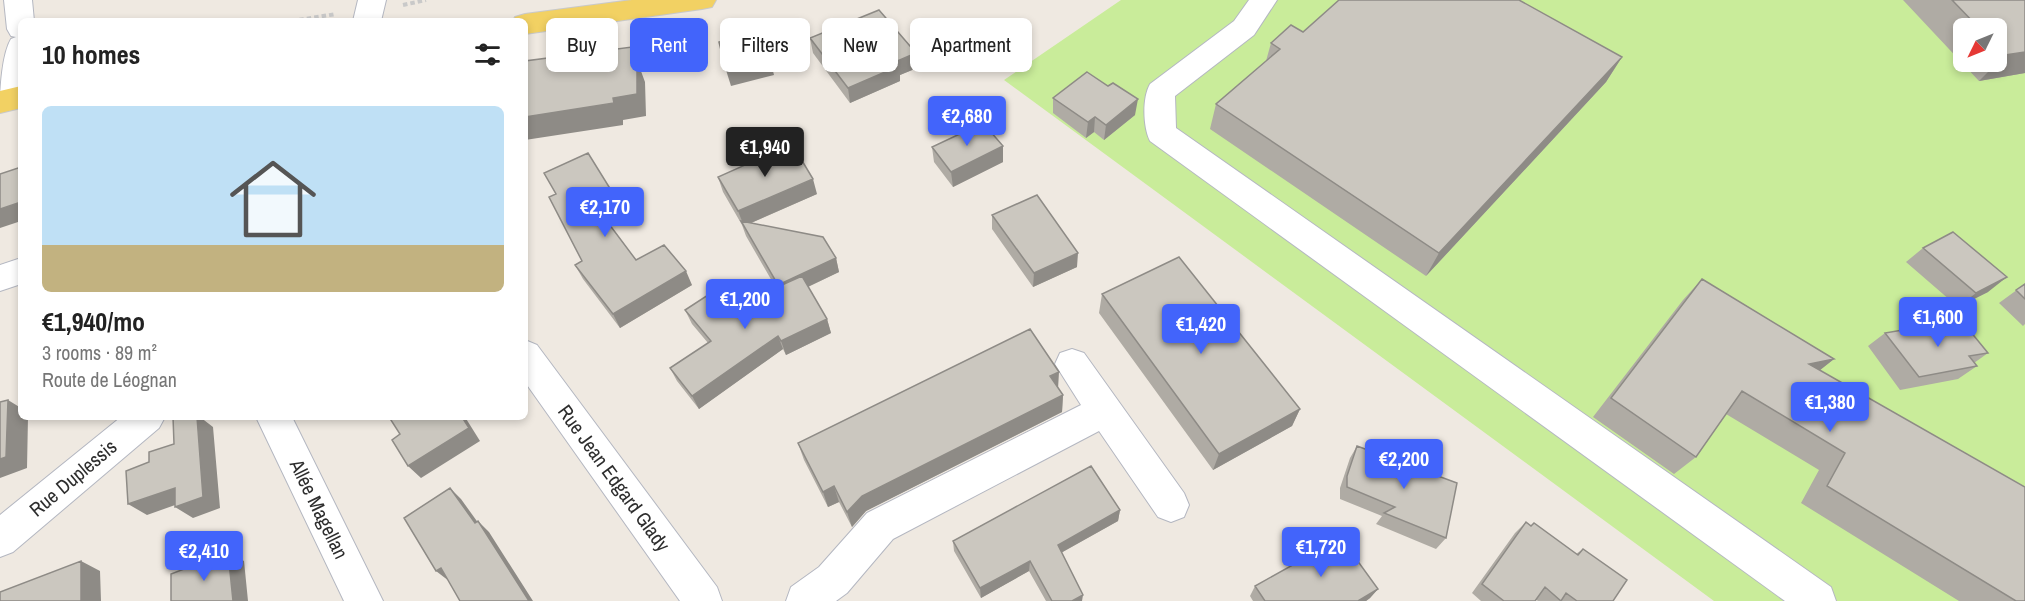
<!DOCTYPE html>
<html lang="en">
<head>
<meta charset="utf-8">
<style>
  :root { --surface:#fff; --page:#f6f6f6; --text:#222; --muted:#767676; --accent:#4264fb }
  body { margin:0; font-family:"Archivo Narrow",sans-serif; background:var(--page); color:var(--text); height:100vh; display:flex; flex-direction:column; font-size:22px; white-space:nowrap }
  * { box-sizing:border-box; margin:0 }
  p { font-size:20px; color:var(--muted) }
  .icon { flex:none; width:33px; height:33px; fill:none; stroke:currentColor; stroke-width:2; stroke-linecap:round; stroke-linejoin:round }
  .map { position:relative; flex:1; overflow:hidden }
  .sheet { position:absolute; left:18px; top:18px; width:510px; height:402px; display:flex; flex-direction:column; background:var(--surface); border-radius:9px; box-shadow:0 3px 9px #0003 }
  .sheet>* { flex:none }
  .guide { position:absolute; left:546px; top:18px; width:570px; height:54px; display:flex; gap:12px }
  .needle { width:39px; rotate:227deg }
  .fabs { position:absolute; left:1953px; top:18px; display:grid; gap:12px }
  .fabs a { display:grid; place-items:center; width:54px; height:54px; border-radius:9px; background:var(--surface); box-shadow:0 3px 9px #0003; font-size:30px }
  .price { position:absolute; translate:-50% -51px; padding:0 14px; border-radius:6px; background:var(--accent); color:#fff; font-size:20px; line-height:39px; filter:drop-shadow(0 2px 3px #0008) }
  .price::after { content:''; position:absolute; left:50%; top:36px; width:18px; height:14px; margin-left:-9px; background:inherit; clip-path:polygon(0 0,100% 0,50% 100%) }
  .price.current { background:#222; color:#fff }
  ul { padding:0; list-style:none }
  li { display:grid; align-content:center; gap:12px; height:318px; padding:0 24px }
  li span { display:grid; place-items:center; height:186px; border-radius:9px; color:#555 }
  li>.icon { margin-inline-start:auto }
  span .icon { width:108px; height:108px; fill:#fffc; stroke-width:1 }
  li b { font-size:26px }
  h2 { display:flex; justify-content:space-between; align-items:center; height:72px; padding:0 24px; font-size:26px }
  .pill { padding:0 21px; border-radius:9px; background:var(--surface); box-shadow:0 3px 9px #0003; font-size:21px; line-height:54px }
  .pill.current { background:var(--accent); color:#fff }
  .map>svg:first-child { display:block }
  .pitch { fill:#c9ec9a; fill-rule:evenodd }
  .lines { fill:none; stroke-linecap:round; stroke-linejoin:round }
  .minor-casing { stroke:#b4b7c1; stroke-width:2 }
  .major-casing { stroke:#c9c9c9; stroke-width:2 }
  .path { stroke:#c9c9c9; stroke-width:4; stroke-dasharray:4.5 3; stroke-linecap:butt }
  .minor { fill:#fff; fill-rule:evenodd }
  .major { fill:#f2d163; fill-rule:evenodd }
  .wall { fill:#afaba4; fill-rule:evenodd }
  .shaded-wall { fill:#8e8b86 }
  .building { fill:#cbc7bf; stroke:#8e8b86; stroke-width:1.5 }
  .labels { text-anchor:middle; stroke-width:5; stroke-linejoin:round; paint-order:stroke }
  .street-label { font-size:20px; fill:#2e2e2e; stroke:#fff }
</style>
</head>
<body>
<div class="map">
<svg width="2025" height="601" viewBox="0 0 2025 601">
  <rect width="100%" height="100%" fill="#efe9e1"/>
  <path class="pitch" d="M1121,0H2025V601H1714L1004,80ZM1964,28H1996V62H1964Z"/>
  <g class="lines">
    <g class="minor-casing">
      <path id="minor" d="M4,0H32L34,21H21V105L10,110L0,107C0,89 2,54 11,39L16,37L11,36L7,29Z
        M358,0H386L381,21H353Z
        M1249,0H1277L1254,35L1175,96L1176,128L1831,587L1836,601H1785L1150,141C1143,127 1142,98 1150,84L1234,21Z
        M21,258V284L0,291V265Z
        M525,340L537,345L717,587L722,601H680L525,382Z
        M1072,349L1084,353L1184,493L1189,505L1184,517L1171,522L1158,517L1099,431L893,539L847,593L836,601H786L791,587L819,567L867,513L1081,405L1055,364L1060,353Z
        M121,417H165L159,428L13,552L0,557V515Z
        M256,417H292L383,601H344Z"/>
    </g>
    <g class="major-casing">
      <path id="major" d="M632,0H716L712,7L702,9L525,34V21H513L515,17L525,14Z
        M21,86V108L0,113V91Z"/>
    </g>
    <path class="path" d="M403,5L426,0
      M292,21L336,14"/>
    <use href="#minor" class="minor"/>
    <use href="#major" class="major"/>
  </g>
  <path class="wall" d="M1903,0H2025V73L1979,81ZM1964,28H1996V62H1964Z
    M810,38L917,68L900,75V81L850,103L813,53Z
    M1271,43L1622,57L1606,82L1426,276L1210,129L1216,104L1266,61Z
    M1053,98L1135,115L1104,140L1094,132L1086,138L1053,113Z
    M932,147L1003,162L953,187L934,162Z
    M544,173L619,203L626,218L610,225L636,260L692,285L620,328L583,279L575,265L582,261L556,194Z
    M718,177L817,194L751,223L836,258L839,272L808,287L827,319L831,333L786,355L783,349L699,409L677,381L670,368L708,343L692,324L685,310L722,312L776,288L746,236L742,225L723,192Z
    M992,215L1077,267L1033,287L992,229Z
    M1923,248L1988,292L1958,307L1906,262Z
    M1702,279L1834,359L1820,370L2025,601H1959L1801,503L1819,470L1726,414L1696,457L1674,474L1593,417L1683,300Z
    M2025,284V324L2023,326L1999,303Z
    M1102,294L1300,409L1292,426L1213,470L1099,313Z
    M1885,333L1988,353L1974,363L1977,366L1958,379L1900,390L1868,346Z
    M1058,388L1063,395L1062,412L866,511L852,527L839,502L828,507L804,460L798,443Z
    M1357,446L1446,538L1436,549L1376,524L1382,516L1340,499V488L1350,458Z
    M1120,510L1118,521L1061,553L1082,601H1046L1029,571L981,598L954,551L953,541Z
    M1526,522L1576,554L1583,549L1613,601H1538L1536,600L1535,601H1481L1472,593L1515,533Z
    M1255,586L1378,589L1370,598L1366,601H1253L1250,596Z"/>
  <path class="shaded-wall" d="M632,47L645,82L646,116L623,120V125L525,140V117Z
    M2025,52V73L1979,81L2005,55Z
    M916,53L917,68L900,75V81L850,103L848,88L895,62Z
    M1622,57L1606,82L1426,276L1439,253Z
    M770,59L774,75L731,86L726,70Z
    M1138,99L1135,115L1104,140L1106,125Z
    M1095,117L1094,132L1086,138L1088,122Z
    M1003,146V162L953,187L951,172Z
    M813,179L817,194L744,226L738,211Z
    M21,202V221L0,228V209Z
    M619,203L626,218L608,227L600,212Z
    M1078,253L1077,267L1033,287L1034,273Z
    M836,258L839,272L782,299L778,285Z
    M686,271L692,285L620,328L613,314Z
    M2007,277L1988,292L1958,307L1976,293Z
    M827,319L831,333L786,355L781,341Z
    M778,336L783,349L699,409L692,396Z
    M1834,359L1810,378L1809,364Z
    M1059,372L1058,389L1050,376Z
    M1063,395L1062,412L866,511L852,527L847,512L862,496Z
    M8,400L21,408V417H28L27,468L0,478V459Z
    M1300,409L1292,426L1213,470L1219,454Z
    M197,417H200L213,427L220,508L193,518L175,507Z
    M462,417H465L480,441L421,478L408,466Z
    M834,486L839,502L828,507L823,492Z
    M175,488L192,499L147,515L128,504Z
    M450,488L461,499L484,531L478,521L489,532L533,601H529Z
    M1120,510L1118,521L1057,555L1058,545Z
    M228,552L244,561L248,601H233Z
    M81,561L100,571L101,601H81Z
    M1030,561L1029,571L981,598L980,588Z
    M441,568L449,581L436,571Z
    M1378,589L1370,598L1366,601H1358Z
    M1083,595L1082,601H1072Z"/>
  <path class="building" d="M1339,0H1519L1622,57L1439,253L1216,104L1280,49L1271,43L1291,25L1303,32Z
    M1952,0H2025V52L2005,55L1996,46V28H1979Z
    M879,10L916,53L895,62L899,66L848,88L810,38Z
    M760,32L770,59L726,70L719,42Z
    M632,47L637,61V94L613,98L614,103L525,117V61Z
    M1087,72L1108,86L1113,83L1138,99L1106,125L1095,117L1088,122L1053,98Z
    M983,123L1003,146L951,172L932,147Z
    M792,144L813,179L738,211L718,177Z
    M588,153L619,203L600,212L636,260L664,245L686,271L613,314L575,265L582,261L549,197L556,194L544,173Z
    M21,167V202L0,209V174Z
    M1037,195L1078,253L1034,273L992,215Z
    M741,221L823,237L836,258L778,285Z
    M1953,232L2007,277L1976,293L1923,248Z
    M1179,257L1300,409L1219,454L1102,294Z
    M802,276L827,319L781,341L778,336L692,396L670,368L711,341L685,310L708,295L722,312Z
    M1702,279L1834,359L1809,364L2025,487V601H2016L1827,486L1845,453L1742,391L1696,457L1611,398Z
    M2025,284V299L2016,290Z
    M1961,320L1988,353L1969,356L1977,366L1919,377L1885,333Z
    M1030,329L1059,372L1050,376L1063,395L862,496L847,512L834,486L823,492L798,443Z
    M8,400L6,457L0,459V402Z
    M173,417H197L203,497L175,507V488L128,504L126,471L149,462V452L174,444Z
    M389,417H462L469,428L408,466L392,440L400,434Z
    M1357,446L1457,483L1446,538L1384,513L1395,507L1347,487V476Z
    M1091,466L1120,510L1058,545L1083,595L1072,601H1052L1030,561L980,588L953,541Z
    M450,488L475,523L478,521L529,601H460L441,568L436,571L404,518Z
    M1526,522L1531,526L1534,523L1578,555L1583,549L1627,580L1613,601H1577L1566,593L1561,601L1545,587L1535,601H1504L1482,584Z
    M1341,538L1378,589L1358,601H1265L1255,586Z
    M228,552L233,601H171V574Z
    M81,561V601H0V592Z"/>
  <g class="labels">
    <g class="street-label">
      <text transform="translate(73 478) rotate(-40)" y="7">Rue Duplessis</text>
      <text transform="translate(614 478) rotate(54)" y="7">Rue Jean Edgard Glady</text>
      <text transform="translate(319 509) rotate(64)" y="7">Allée Magellan</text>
    </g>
  </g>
</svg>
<div class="fabs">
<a><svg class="needle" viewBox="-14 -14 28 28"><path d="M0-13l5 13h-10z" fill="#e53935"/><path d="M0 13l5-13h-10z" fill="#767676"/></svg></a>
</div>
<b class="price" style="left:967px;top:147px">€2,680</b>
<b class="price current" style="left:765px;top:178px">€1,940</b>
<b class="price" style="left:605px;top:238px">€2,170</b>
<b class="price" style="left:745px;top:330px">€1,200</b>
<b class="price" style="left:1938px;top:348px">€1,600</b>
<b class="price" style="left:1201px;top:355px">€1,420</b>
<b class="price" style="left:1830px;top:433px">€1,380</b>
<b class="price" style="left:1404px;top:490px">€2,200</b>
<b class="price" style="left:1321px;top:578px">€1,720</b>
<b class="price" style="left:204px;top:582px">€2,410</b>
<div class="guide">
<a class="pill">Buy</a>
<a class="pill current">Rent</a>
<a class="pill">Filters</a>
<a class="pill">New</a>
<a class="pill">Apartment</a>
</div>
<section class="sheet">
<h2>10 homes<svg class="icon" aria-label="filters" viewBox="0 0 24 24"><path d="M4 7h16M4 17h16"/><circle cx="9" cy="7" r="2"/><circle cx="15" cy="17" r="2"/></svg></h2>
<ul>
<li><span style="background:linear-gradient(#bfe0f5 75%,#c2b280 0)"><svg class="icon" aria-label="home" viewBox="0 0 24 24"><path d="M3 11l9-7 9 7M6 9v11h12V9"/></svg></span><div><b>€1,940/mo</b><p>3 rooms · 89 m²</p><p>Route de Léognan</p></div></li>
</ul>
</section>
</div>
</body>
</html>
